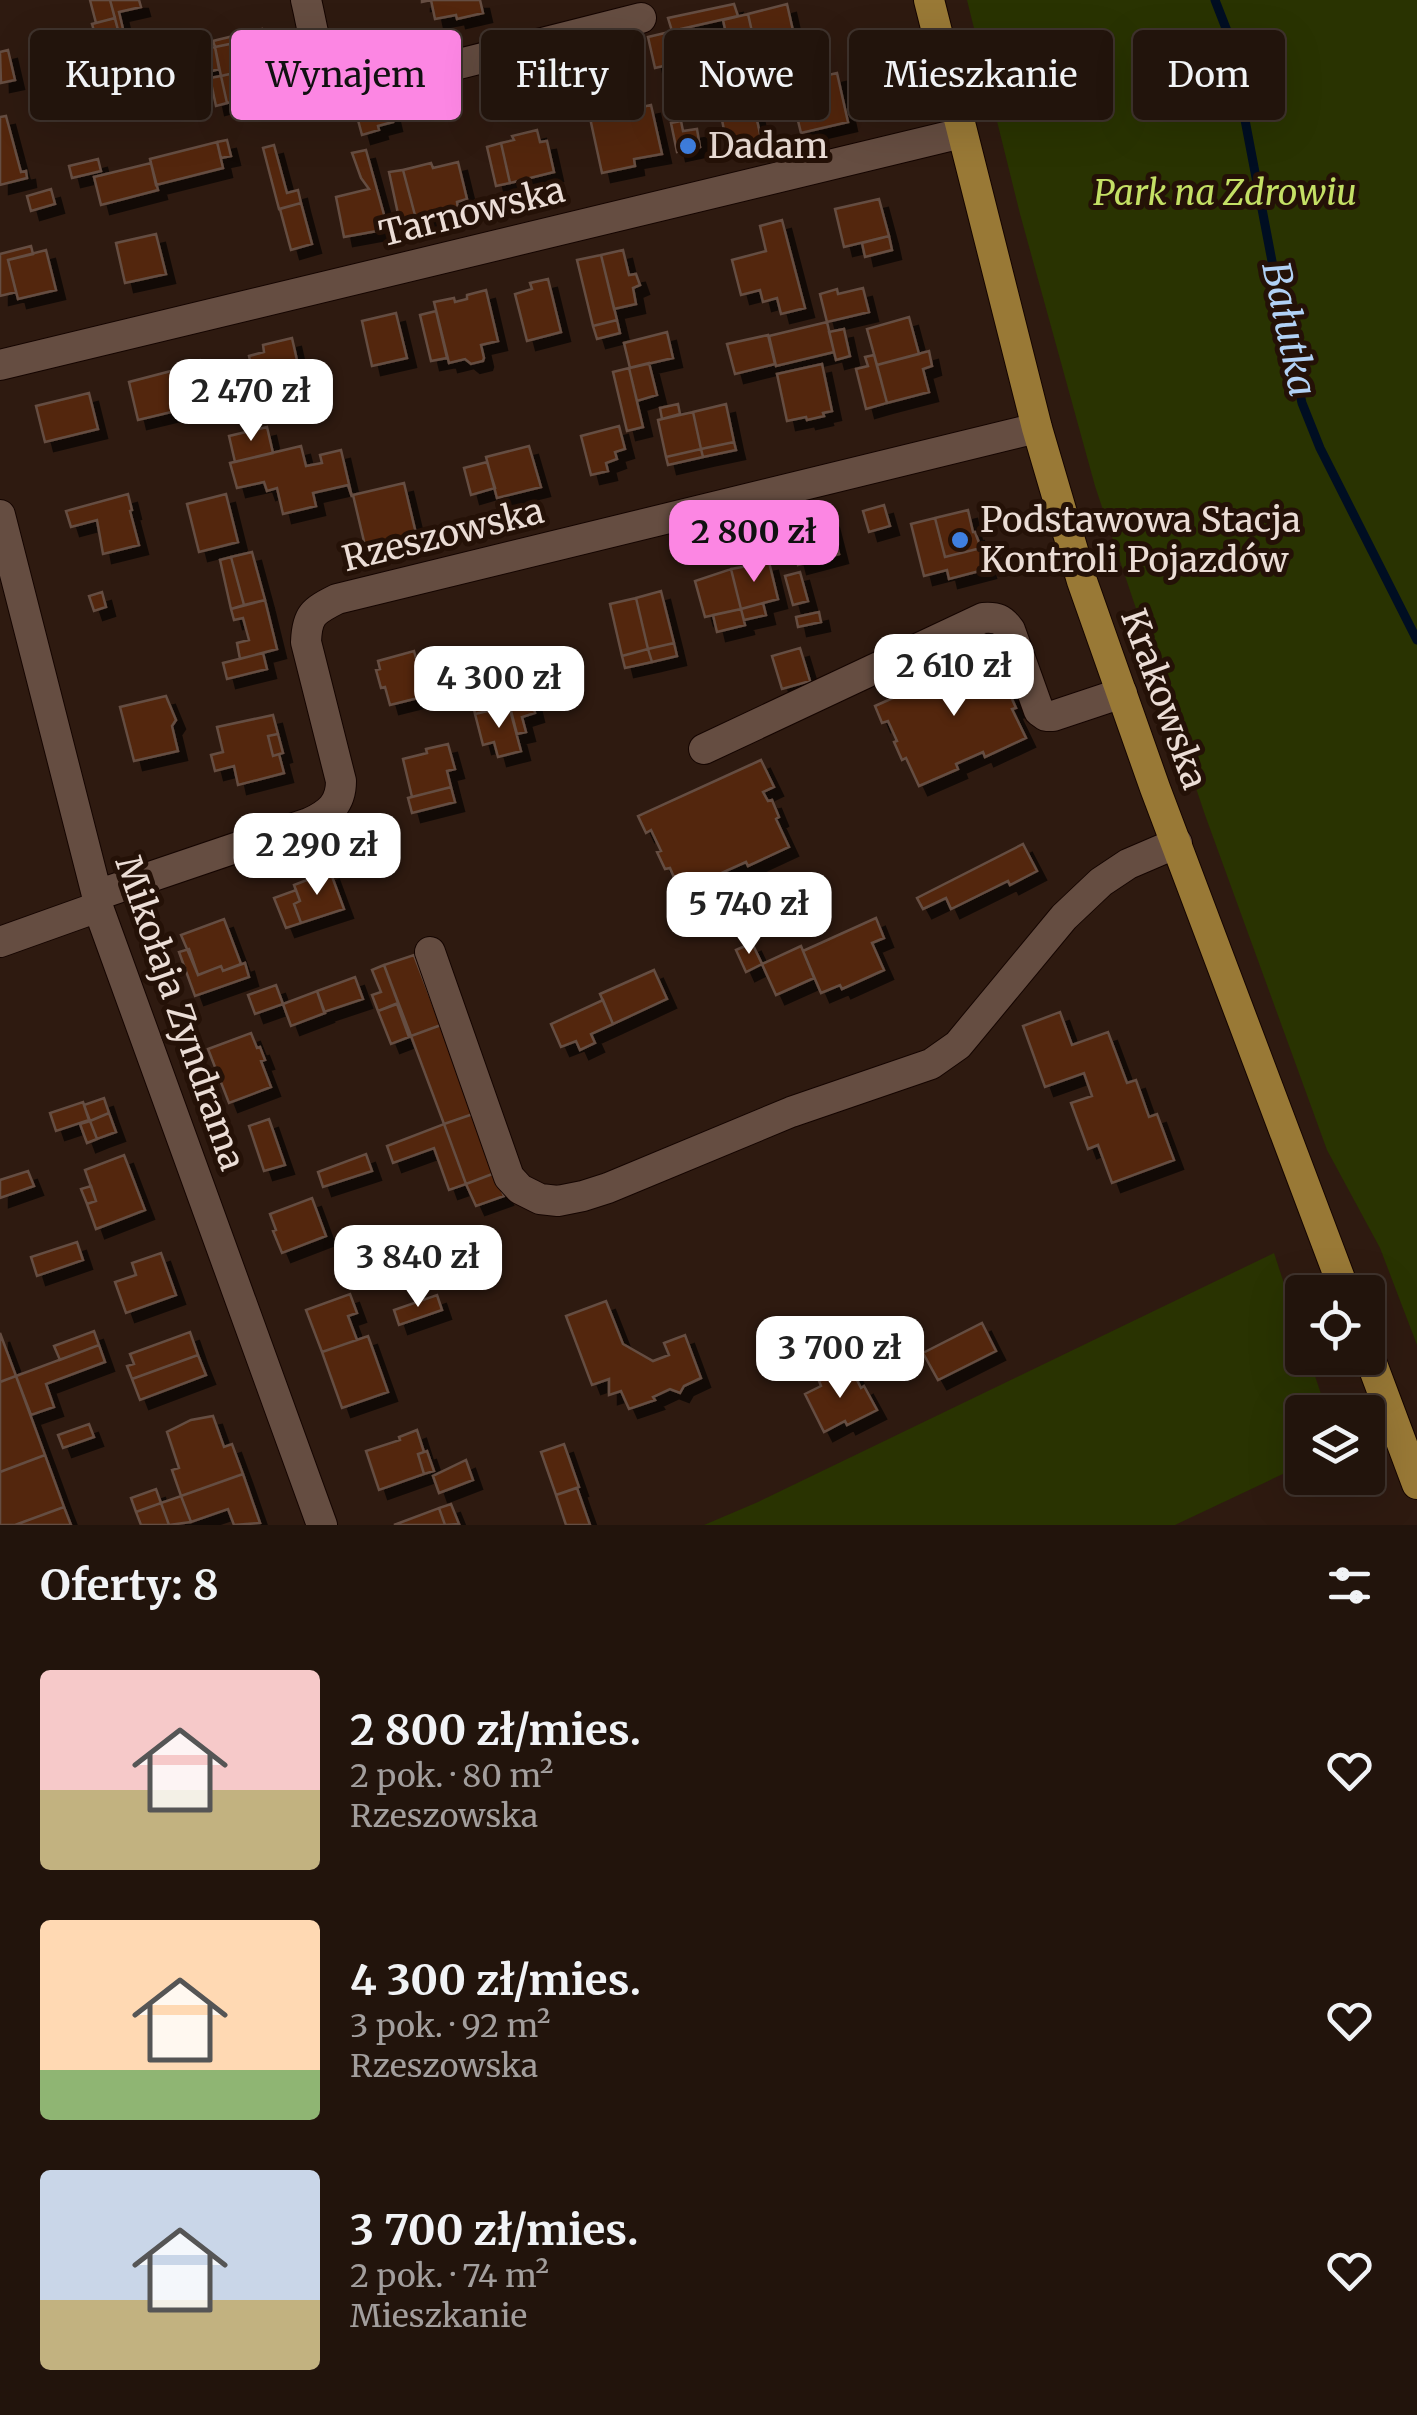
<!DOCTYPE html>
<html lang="pl">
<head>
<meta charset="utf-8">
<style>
  :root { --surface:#22140c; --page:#2e211a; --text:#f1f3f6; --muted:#a29e9d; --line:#3f332d; --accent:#fc86e3 }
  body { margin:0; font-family:Merriweather,serif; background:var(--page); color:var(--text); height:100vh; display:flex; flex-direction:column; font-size:38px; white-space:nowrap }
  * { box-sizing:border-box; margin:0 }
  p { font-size:32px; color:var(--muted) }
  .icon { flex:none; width:55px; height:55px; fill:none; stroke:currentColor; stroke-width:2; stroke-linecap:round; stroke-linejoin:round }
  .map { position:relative; height:1525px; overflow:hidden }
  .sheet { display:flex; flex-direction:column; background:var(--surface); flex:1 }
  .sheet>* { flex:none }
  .top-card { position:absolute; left:30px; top:30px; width:1358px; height:90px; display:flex; gap:20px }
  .buttons { position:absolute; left:1285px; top:1275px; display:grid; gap:20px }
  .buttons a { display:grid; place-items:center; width:100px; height:100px; border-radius:10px; background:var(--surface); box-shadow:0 10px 40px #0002,0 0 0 2px var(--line); font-size:50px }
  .price { position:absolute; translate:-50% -85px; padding:0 22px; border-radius:20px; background:#fff; color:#222; font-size:32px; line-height:65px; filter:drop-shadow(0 2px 5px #0008) }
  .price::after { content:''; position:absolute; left:50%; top:60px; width:30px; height:22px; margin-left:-15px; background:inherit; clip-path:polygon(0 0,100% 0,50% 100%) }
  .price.selected { background:var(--accent); color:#111 }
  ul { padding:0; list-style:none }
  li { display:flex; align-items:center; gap:30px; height:250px; padding:0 40px }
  li span { display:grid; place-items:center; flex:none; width:280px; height:200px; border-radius:10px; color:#555 }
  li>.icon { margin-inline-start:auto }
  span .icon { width:120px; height:120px; fill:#fffc; stroke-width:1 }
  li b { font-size:42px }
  h2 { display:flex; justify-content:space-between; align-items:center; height:120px; padding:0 40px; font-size:42px }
  .tag { padding:0 35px; border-radius:10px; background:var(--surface); box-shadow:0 10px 40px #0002,0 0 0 2px var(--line); font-size:35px; line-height:90px }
  .tag.selected { background:var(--accent); color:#111 }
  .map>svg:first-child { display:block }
  .green { fill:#293301 }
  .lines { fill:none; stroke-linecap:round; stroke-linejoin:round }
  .stream { stroke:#000e22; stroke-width:9 }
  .building { fill:#52270e; stroke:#654e42; stroke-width:2.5; filter:url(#shadow) }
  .minor-casing { stroke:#150500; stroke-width:32 }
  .major-casing { stroke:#150500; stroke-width:32 }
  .minor { stroke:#654d41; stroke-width:30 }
  .major { stroke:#997936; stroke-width:30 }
  .shop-dot { fill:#3f7fe0; stroke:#241107; stroke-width:4 }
  .labels { text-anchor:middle; stroke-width:10; stroke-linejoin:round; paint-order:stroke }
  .poi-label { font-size:35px; fill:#ebddd6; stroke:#241107; text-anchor:start }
  .park-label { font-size:35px; font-style:italic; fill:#c4e065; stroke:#241107 }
  .street-label { font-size:35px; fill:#ebddd6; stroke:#241107 }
  .water-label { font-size:38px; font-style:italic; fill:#b1d1f5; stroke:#241107 }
</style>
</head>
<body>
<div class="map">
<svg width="1417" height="1525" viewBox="0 0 1417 1525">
  <defs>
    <filter id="shadow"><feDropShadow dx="9" dy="9" stdDeviation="0" flood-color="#0009"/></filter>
  </defs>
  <rect width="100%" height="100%" fill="#2e1a10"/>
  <path class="green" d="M967,0H1417V1345L1380,1248L1327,1150L1205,815L1095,486L1020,214Z
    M1274,1253L1302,1338V1358H1309L1327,1412H1302V1465L1175,1525H704L758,1502Z"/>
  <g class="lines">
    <path class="stream" d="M1215,0L1229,36L1279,298L1302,403L1320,448L1417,640"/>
  </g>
  <path class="building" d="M90,0H110L115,18L96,23Z
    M110,0H139L141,7L119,12L123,29L118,30Z
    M422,0H480L483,13L457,19L456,15L435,19L431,0L422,2Z
    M734,4L738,16L672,31L668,18Z
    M787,4L796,44L757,54L748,14Z
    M748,14L757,54L740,57L735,35L727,38L723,20Z
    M115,18L127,66L100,73L95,54L100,52L92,24Z
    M262,29L264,37L215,47L213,41Z
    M682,29L689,60L655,68L648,37Z
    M264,37L270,65L221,76L215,47Z
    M704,45L714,83L695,88L690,68L699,66L694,48Z
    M215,47L219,69L205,73L200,50Z
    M8,50L15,80L1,83L0,52Z
    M270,65L276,92L227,103L221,76Z
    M837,73L848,122L801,133L789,84Z
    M221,76L227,103L216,106L210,78Z
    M739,96L742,113L755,111L762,143L728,150L718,100Z
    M388,101L393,122L378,126L379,130L362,135L355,109Z
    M651,105L662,154L634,159L635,166L602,173L590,118Z
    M6,116L21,172L26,171L27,178L0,185V117Z
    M681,121L683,131L697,129L700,147L677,152L671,123Z
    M537,130L540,142L547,141L554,172L510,183L501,143L514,140L512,136Z
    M227,140L231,156L221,158L217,142Z
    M217,142L223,168L156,185L150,159Z
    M501,143L510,183L496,186L487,147Z
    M274,145L287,193L298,190L301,203L279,209L263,148Z
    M366,150L388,229L344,237L336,197L369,189L361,178L352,153Z
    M98,159L101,171L72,178L69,166Z
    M458,162L467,199L457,202L458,209L416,219L403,170L431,163L433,168Z
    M151,163L158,190L101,205L94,177Z
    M403,170L416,219L400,223L389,172Z
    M51,189L55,204L31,211L27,196Z
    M879,199L889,236L844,247L835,209Z
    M301,203L312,244L291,250L280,209Z
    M782,220L805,308L781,314L777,298L763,302L760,290L741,295L732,260L766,251L760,226Z
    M156,234L166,274L125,283L116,243Z
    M889,236L892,250L865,257L862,243Z
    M31,246L33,254L8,260L16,292L0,296V254Z
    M46,250L56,290L18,299L8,260Z
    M623,250L629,275L636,274L640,285L633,288L636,304L614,309L601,255Z
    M601,255L617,320L593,326L577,260Z
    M548,279L561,332L527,341L515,294L532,289L530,283Z
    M863,288L869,312L827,322L820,294L837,289L838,294Z
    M486,290L498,341L481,345L484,358L483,361L471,364L465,359L449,363L434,302L454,298L455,302L467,299V295Z
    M436,311L447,358L431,361L420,315Z
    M396,313L407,358L372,366L362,321Z
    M909,317L919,354L877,365L867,329Z
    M617,320L620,333L597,339L593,326Z
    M827,322L834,352L776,366L769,336Z
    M844,329L850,356L836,360L829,332Z
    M667,332L673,358L630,368L624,343Z
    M768,335L775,364L735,374L727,344Z
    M292,338L303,387L258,397L249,356L264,352L263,345Z
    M929,351L932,366L923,369L929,392L887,403L877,365Z
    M874,355L887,403L866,409L856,369L868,366L865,357Z
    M200,360L202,362L199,364L212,405L193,411L192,407L138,420L129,382L171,371L182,364Z
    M649,363L657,395L637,401L629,368Z
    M822,364L832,411L823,413L824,416L807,420L806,417L787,421L777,374Z
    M629,368L643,427L627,431L613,372Z
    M89,393L98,429L45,442L36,406Z
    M678,404L680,414L662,419L660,408Z
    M726,404L734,442L701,449L693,412Z
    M693,412L701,449L666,457L658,420Z
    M619,426L625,449L615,452L617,459L606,463L608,471L591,475L581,436Z
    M267,427L273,453L235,462L229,436Z
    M734,442L736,450L703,457L701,449Z
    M301,446L306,466L322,463L320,455L341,450L352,497L348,485L313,493L316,506L283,514L277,488L267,491L264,482L237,488L230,463Z
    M529,446L541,487L497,498L486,457Z
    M701,449L703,457L668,465L666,457Z
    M487,462L495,488L471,495L464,468Z
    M404,483L418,542L367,554L353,495Z
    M128,494L132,510L130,511L139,545L103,554L97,520L71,527L66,511Z
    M226,494L238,542L199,552L187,504Z
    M884,505L890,526L869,532L863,511Z
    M968,510L973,532H975L981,548L945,557L935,518Z
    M935,518L945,557L981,548L987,569L949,579L947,570L924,576L911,524Z
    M830,519L839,554L798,565L789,529Z
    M252,552L265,600L244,605L231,557Z
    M231,557L244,605L231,609L220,560Z
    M769,562L778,599L741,609L731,569Z
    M731,569L741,609L705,617L695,581Z
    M800,572L808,601L793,605L785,576Z
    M661,591L674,643L648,649L636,598Z
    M102,592L106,607L94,611L89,596Z
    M636,598L648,649L622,656L610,604Z
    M265,600L277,649L240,659L237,643L249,640L243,618L234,620L231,609Z
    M763,603L766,615L744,620L741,609Z
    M741,609L745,625L717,632L713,615Z
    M819,612L821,622L798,627L796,617Z
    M674,643L677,656L652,662L648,649Z
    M800,648L810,681L782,689L772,656Z
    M648,649L652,662L625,668L622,656Z
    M414,651L426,696L390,705L385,687L381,688L376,670L380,669L378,661Z
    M998,651L1011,678L1000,682L1005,692L1008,690L1016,708L1012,709L1026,738L985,757L983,752L956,764L958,769L919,786L906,758L902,760L894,742L897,741L888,721L882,723L875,706Z
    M263,653L267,669L227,679L223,663Z
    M520,656L522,664L533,662L537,678L527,680L535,713L522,717L526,732L517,734L498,661Z
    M502,678L509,706L475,714L471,695L477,694L475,685Z
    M166,696L176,720L172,726L178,751L134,761L120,707Z
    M509,706L521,751L498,757L494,742L483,745L475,714Z
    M273,715L278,734L268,736L273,756L279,754L284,773L238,785L234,766L215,771L211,755L223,752L217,727Z
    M278,734L283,753L273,756L268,736Z
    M448,744L455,769L447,771L451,787L412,797L403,759L427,753L426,749Z
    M761,760L774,787L763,792L768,801L772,800L779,817L776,819L789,847L748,866L746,862L719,874L721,878L682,896L670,868L665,869L657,852L661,851L651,830L646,833L638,816Z
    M451,787L455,802L412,813L408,798Z
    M1023,844L1037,871L1010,885L1008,881L951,909L946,898L923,909L917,898Z
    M330,871L344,909L301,923L294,904L300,901L294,885Z
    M296,890L300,901L294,904L301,923L286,928L274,898Z
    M876,918L884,938L872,943L884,970L842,989L840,985L821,993L803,951Z
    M224,919L241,964L223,971L221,966L198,975L181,935Z
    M752,943L762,964L746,972L736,950Z
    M801,946L814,978L776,995L762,964Z
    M189,949L198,975L221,966L223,971L245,963L249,977L195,996L179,952Z
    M414,955L441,1025L411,1036L384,965Z
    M384,965L398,1003L378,1011L372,995L381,992L372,970Z
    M654,970L667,999L613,1024L600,994Z
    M355,977L363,999L324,1012L317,991Z
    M276,985L283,1004L255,1014L248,995Z
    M317,991L325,1013L291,1026L283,1004Z
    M603,1000L613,1024L591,1034L595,1043L580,1050L576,1041L561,1047L551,1024Z
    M397,1004L409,1037L391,1044L378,1011Z
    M1060,1012L1072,1045L1108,1032L1127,1083L1136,1080L1149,1117L1157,1114L1174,1160L1112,1183L1098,1145L1088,1149L1071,1103L1092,1096L1084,1073L1045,1087L1023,1026Z
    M441,1025L473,1114L444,1124L411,1036Z
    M251,1033L257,1048L260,1047L265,1060L261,1061L271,1087L229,1103L208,1049Z
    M104,1098L109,1113L90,1121L84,1105Z
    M83,1102L89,1120L56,1131L50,1113Z
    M109,1113L116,1132L97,1139L90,1121Z
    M473,1114L495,1173L466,1184L444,1124Z
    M269,1119L285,1165L264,1171L249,1126Z
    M90,1121L97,1139L87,1143L80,1124Z
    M444,1124L466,1184L449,1190L434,1148L393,1163L387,1146Z
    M366,1154L372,1171L323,1187L318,1172Z
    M124,1155L145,1210L96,1229L87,1204L96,1201L85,1170Z
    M28,1171L34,1186L0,1198V1180Z
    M495,1173L504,1196L476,1206L466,1184Z
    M91,1186L96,1201L87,1204L81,1189Z
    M312,1198L326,1236L282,1253L273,1231L276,1230L270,1214Z
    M77,1242L83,1260L37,1276L31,1257Z
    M161,1253L176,1295L126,1313L115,1282L136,1275L132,1263Z
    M350,1294L357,1313L348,1316L357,1340L322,1352L306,1310Z
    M437,1295L442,1310L399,1325L394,1310Z
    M606,1301L623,1344L653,1361L669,1355L664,1343L685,1335L701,1378L684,1386L680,1393L670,1389L653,1397L655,1400L629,1409L621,1391L609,1395V1379L592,1385L566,1316Z
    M982,1323L996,1351L938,1380L923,1353Z
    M94,1331L99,1345L60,1360L54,1346Z
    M190,1332L198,1355L132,1379L127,1366L134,1364L130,1354Z
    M0,1333L16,1376L0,1382Z
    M368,1336L388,1392L342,1408L322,1352Z
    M99,1345L105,1362L46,1384L54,1407L31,1415L16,1376Z
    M198,1355L206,1375L140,1400L132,1379Z
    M852,1370L861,1388L864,1386L877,1410L847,1425L845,1421L824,1432L805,1394L821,1386L819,1381L834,1374L836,1378Z
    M16,1376L45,1455L0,1472V1382Z
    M213,1416L224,1447L232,1444L243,1474L181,1496L172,1470L179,1468L167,1432L191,1420Z
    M89,1424L94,1437L63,1448L58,1435Z
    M417,1430L424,1452L418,1454L424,1474L379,1490L366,1451L400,1440L399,1437Z
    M564,1444L579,1487L556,1495L541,1452Z
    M427,1451L434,1471L424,1474L418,1454Z
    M45,1455L64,1507L15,1525H0V1472Z
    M466,1460L473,1480L439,1493L433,1476Z
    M243,1474L260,1523L234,1525L228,1509L191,1522L181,1496Z
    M577,1488L590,1525H566L556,1495Z
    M156,1489L161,1503L136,1512L131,1498Z
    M181,1496L191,1522L169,1525L161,1503Z
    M161,1503L169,1525H141L136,1512Z
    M451,1504L459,1524L445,1525L439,1508Z
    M64,1507L71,1525H15Z
    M439,1508L445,1525H394Z"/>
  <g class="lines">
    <g class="minor-casing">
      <path id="minor" d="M306,0C317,45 314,78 368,87L641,18
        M0,365L962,133
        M0,515L97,895L98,907L322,1525
        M704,749L983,618C997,617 1002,619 1010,630L1039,711L1046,716H1053L1122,693
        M97,895L309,823C329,814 341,804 341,781L306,642C307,615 313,611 337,599L1037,428
        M0,942L98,907
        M430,952L509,1177L520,1189L540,1199L558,1201L583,1196L608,1188L791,1112L931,1064L958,1045L1064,917L1101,882L1128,864L1177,843"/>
    </g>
    <g class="major-casing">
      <path id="major" d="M929,0L1037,428L1082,581L1155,788L1345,1292
        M1368,1353L1417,1484"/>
    </g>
    <use href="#minor" class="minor"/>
    <use href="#major" class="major"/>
  </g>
  <g class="shop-dot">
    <circle cx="688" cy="146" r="10"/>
    <circle cx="960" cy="540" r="10"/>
  </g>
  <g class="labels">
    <g class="poi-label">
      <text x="708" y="158">Dadam</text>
      <text x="980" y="532">Podstawowa Stacja<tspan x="980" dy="40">Kontroli Pojazdów</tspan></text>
    </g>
    <g class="park-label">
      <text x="1225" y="205">Park na Zdrowiu</text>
    </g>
    <g class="street-label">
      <text transform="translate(472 212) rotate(-14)" y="12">Tarnowska</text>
      <text transform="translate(443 535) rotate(-14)" y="12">Rzeszowska</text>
      <text transform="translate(1164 699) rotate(70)" y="12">Krakowska</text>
      <text transform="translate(180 1013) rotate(71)" y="12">Mikołaja Zyndrama</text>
    </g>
    <g class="water-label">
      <text transform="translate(1289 329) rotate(78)" y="13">Bałutka</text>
    </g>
  </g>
</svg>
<div class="buttons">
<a><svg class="icon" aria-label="locate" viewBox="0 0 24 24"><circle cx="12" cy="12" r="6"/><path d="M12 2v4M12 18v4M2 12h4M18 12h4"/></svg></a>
<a><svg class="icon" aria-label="layers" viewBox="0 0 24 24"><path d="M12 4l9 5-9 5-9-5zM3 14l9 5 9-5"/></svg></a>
</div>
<b class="price" style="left:251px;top:444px">2 470 zł</b>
<b class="price selected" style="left:754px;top:585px">2 800 zł</b>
<b class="price" style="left:954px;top:719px">2 610 zł</b>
<b class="price" style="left:499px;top:731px">4 300 zł</b>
<b class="price" style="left:317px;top:898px">2 290 zł</b>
<b class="price" style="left:749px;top:957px">5 740 zł</b>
<b class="price" style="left:418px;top:1310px">3 840 zł</b>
<b class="price" style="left:840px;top:1401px">3 700 zł</b>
<div class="top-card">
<a class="tag">Kupno</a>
<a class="tag selected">Wynajem</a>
<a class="tag">Filtry</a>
<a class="tag">Nowe</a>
<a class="tag">Mieszkanie</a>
<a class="tag">Dom</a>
</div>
</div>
<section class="sheet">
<h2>Oferty: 8<svg class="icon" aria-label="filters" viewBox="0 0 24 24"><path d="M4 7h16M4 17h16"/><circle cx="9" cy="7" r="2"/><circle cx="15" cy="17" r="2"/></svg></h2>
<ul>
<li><span style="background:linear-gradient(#f6c9c9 60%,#c2b280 0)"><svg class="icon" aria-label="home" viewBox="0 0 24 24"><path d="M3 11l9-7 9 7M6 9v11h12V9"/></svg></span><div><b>2 800 zł/mies.</b><p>2 pok. · 80 m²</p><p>Rzeszowska</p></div><svg class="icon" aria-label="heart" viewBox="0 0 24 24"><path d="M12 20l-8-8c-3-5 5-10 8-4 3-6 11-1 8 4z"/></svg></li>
<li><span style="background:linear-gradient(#ffd9b3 75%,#8fb573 0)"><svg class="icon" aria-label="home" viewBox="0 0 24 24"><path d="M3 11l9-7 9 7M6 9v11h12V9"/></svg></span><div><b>4 300 zł/mies.</b><p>3 pok. · 92 m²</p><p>Rzeszowska</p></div><svg class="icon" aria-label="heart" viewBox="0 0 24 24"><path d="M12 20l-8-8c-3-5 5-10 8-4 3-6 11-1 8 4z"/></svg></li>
<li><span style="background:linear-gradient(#c9d6e8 65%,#c2b280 0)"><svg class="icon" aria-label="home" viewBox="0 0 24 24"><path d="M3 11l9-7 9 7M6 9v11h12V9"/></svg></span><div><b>3 700 zł/mies.</b><p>2 pok. · 74 m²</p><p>Mieszkanie</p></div><svg class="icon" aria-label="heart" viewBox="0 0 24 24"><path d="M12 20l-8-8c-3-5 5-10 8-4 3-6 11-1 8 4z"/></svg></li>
</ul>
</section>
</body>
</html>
